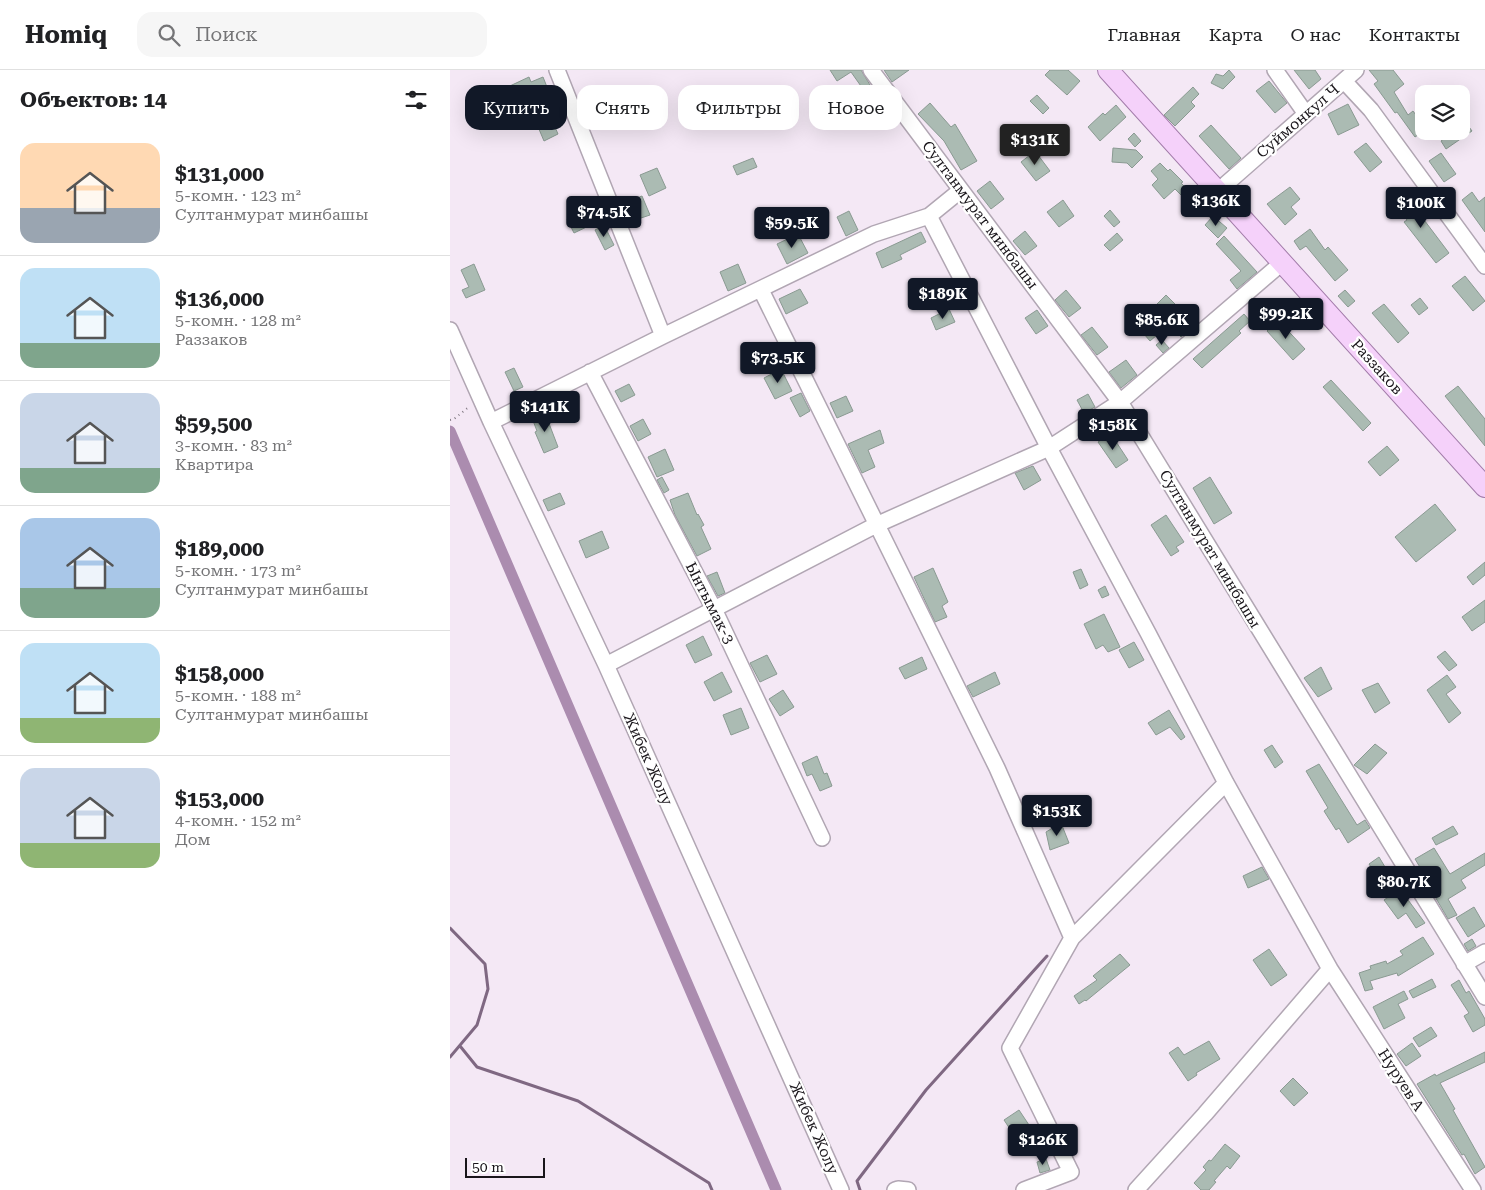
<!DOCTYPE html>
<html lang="ru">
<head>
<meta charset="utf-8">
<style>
  :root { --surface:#fff; --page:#f6f6f6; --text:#202124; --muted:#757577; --line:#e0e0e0; --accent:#111827 }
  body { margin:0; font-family:"Roboto Serif",serif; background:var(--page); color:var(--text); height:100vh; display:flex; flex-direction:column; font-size:19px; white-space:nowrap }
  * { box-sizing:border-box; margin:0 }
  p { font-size:16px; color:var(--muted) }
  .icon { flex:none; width:28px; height:28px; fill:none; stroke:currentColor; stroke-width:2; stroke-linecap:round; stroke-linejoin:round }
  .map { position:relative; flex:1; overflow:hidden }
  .drawer { display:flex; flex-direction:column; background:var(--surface); width:450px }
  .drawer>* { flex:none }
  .guide { position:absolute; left:15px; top:15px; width:475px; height:45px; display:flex; gap:10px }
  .tools { position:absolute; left:965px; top:15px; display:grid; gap:10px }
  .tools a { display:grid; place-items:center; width:55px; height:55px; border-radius:10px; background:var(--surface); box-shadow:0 5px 20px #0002; font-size:25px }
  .scale { position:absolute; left:15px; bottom:12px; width:80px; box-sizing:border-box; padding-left:5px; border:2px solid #19151a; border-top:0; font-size:14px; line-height:18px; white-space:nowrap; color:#19151a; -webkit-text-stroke:4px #fff; paint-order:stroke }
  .price { position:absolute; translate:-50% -42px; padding:0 11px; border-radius:5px; background:var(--accent); color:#fff; font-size:16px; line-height:32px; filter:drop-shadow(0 1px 2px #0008) }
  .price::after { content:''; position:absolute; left:50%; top:30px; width:15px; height:11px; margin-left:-8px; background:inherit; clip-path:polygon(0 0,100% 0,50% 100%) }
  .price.selected { background:#222; color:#fff }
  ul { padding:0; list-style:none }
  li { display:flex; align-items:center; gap:15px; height:125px; padding:0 20px }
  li+li { border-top:1px solid var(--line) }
  li span { display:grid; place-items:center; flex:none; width:140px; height:100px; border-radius:15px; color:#555 }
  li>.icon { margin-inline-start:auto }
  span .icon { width:60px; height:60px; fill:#fffc; stroke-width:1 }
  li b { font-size:21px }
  h2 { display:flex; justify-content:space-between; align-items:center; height:60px; padding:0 20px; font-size:21px }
  .chip { padding:0 18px; border-radius:15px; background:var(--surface); box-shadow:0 5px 20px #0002; font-size:18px; line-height:45px }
  .chip.selected { background:var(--accent); color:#fff }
  header { display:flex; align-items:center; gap:30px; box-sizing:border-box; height:70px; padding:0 25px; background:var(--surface); border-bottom:1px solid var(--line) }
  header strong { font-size:24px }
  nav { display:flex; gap:28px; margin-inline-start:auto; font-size:18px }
  .search { width:350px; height:45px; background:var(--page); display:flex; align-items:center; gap:12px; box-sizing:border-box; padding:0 18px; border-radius:15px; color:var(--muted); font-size:19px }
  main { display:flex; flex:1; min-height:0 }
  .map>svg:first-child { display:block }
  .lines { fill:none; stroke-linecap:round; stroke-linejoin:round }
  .stream { stroke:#7f6882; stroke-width:3 }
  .canal { stroke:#ab8caf; stroke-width:11 }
  .building { fill:#abbbb3; stroke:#8a9a92 }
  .minor-casing { stroke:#b1a6b3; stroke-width:18 }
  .major-casing { stroke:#a37caa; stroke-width:22 }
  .path { stroke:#837b84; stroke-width:2; stroke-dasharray:1 4; stroke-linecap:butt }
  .minor { stroke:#fff; stroke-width:15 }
  .major { stroke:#f5d1fa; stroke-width:20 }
  .labels { text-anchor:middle; stroke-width:4.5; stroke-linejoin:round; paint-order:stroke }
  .street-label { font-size:15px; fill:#19151a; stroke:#fff }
</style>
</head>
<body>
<header>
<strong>Homiq</strong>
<div class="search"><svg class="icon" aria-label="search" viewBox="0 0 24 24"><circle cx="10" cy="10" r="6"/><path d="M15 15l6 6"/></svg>Поиск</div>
<nav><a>Главная</a><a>Карта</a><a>О нас</a><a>Контакты</a></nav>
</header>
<main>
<section class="drawer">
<h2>Объектов: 14<svg class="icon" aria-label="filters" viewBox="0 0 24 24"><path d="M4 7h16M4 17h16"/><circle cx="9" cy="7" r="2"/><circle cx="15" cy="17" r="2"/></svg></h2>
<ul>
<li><span style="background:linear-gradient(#ffd9b3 65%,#9aa5b1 0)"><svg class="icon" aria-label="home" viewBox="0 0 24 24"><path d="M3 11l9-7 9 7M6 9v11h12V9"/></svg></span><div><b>$131,000</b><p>5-комн. · 123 m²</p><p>Султанмурат минбашы</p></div></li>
<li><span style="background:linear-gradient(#bfe0f5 75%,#7fa58c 0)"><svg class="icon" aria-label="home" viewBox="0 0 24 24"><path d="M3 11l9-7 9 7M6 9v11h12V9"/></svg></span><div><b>$136,000</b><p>5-комн. · 128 m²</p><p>Раззаков</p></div></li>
<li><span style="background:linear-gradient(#c9d6e8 75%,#7fa58c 0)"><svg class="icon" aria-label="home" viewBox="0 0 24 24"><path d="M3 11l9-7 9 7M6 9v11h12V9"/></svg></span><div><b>$59,500</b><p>3-комн. · 83 m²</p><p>Квартира</p></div></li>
<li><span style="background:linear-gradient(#a9c7e8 70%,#7fa58c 0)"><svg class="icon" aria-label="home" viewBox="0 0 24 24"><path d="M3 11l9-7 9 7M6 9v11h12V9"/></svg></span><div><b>$189,000</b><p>5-комн. · 173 m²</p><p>Султанмурат минбашы</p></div></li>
<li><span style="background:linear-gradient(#bfe0f5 75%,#8fb573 0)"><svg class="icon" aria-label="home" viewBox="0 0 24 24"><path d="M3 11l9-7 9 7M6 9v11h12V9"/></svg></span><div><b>$158,000</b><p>5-комн. · 188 m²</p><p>Султанмурат минбашы</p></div></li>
<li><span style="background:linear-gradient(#c9d6e8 75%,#8fb573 0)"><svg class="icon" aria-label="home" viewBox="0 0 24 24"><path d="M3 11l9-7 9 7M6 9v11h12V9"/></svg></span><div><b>$153,000</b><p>4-комн. · 152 m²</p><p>Дом</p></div></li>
</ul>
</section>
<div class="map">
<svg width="1035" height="1120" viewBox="0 0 1035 1120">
  <rect width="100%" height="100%" fill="#f4e8f5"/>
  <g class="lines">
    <path class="stream" d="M0,858L35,894L38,919L27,955L0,987
      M10,976L27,997L128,1031L259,1113L262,1120
      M410,1120L407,1111L476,1020L597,886"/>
    <path class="canal" d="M0,361L326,1120"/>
  </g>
  <path class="building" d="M380,0H411L420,15L413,19L401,2L387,11Z
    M434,0H459L442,12Z
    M600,0H618L630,11L617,25L595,5Z
    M779,0L785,7L773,19L761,13L766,4L773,6Z
    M844,0H865L871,9L859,19Z
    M919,0H943L954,14L944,22L958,45L963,41L974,56V61L965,67L947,42L945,43L924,14L928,11Z
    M79,7L81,12L93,7L97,17L54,37L47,22Z
    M819,11L837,33L825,43L806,21Z
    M743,17L749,24L741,32L745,36L725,56L714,45Z
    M587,25L599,38L593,44L580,31Z
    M480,33L501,57L505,54L527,91L511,100L494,71L468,44Z
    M103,34L108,45L101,48L108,64L94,71L83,45Z
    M898,34L909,55L888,65L878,44Z
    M666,35L676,47L650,71L638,57L653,43L655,45Z
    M1011,46L1022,61L996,79L991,71L1004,61H1011Z
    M761,55L791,88L779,99L749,66Z
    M684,63L691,71L685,77L678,69Z
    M916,73L932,92L920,102L904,82Z
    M663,78L686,80L693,87L682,98L677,93L662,92Z
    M585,81L600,101L586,111L571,92Z
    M991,83L1006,104L994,112L979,91Z
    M303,88L307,97L287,105L283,96Z
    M710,93L718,101L720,99L733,112L731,113L744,126L738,132L725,119L714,129L702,115L708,109L701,101Z
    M207,98L216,118L199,126L190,105Z
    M540,111L554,129L541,139L527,121Z
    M840,117L850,129L841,137L847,144L835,155L817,134Z
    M953,122L999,183L986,193L954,152L957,150L942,131Z
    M1022,122L1029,132L1035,127V162L1012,130Z
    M192,126L200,145L191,148L184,129Z
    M613,130L624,146L609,157L597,142Z
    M143,137L149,151L124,163L117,149Z
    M660,140L670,152L664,157L654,146Z
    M399,141L408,160L396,166L387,147Z
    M763,146L777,158L768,168L755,155Z
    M154,155L164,175L155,180L145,160Z
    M860,159L875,180L878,177L898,200L885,211L856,176L850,180L844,171Z
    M575,161L587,176L575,185L563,171Z
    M471,162L476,172L450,185L452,189L432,198L426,183Z
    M667,163L673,170L660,181L654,175Z
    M348,164L358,183L337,194L327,174Z
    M774,166L807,202L787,219L780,210L791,201L766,174Z
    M24,194L35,220L16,228L12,220L19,217L11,200Z
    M288,194L296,213L278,221L270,202Z
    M1015,206L1035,231L1023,241L1002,216Z
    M350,219L358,233L336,244L329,229Z
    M616,220L631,238L619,247L605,230Z
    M895,220L905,231L898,237L888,226Z
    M716,225L729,238L723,244L738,261L731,267L704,237Z
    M970,228L978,238L969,245L961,235Z
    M934,234L959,263L948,273L922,243Z
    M499,239L505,252L486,260L481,248Z
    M587,240L598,256L586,264L575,248Z
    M794,244L800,251L789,261L791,263L752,298L743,289Z
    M828,250L855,279L843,290L817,261Z
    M695,251L707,265L700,271L688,257Z
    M642,257L658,277L647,285L631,265Z
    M712,270L719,278L713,283L706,275Z
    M676,290L687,305L671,318L659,302Z
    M64,298L73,317L64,321L55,302Z
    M331,299L342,321L325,329L314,308Z
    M881,310L921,353L913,361L873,317Z
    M179,314L185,325L171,332L165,321Z
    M1008,316L1035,349V376L995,326Z
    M351,323L360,341L350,347L340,328Z
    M638,324L645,337L634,343L627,330Z
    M396,326L403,341L387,348L380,333Z
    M95,343L108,377L94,383L85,362L87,361L82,348Z
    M193,349L201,364L188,371L180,356Z
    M430,360L434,373L418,380L425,397L412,403L398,374Z
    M661,364L678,390L666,398L648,372Z
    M937,376L949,390L930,406L918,392Z
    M215,379L224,400L207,407L198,387Z
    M583,396L591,410L574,420L565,403Z
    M212,407L219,420L214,423L207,410Z
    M760,407L782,443L764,454L743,418Z
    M110,423L115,434L98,441L93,430Z
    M238,423L247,445L248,444L254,455L251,457L261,479L247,486L225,445L220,430Z
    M985,434L1006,460L966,492L945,467Z
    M716,445L734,472L726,477L729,481L721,486L701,455Z
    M152,461L159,478L136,488L129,471Z
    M1035,492V505L1023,515L1017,507Z
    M483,498L498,532L492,536L497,547L485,552L464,507Z
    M631,499L638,515L630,519L623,502Z
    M267,502L275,523L268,526L257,506Z
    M655,516L659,525L652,528L648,520Z
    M1035,530V552L1022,561L1012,547Z
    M654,544L670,577L658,582L653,575L646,579L634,554Z
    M253,566L262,585L245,593L236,575Z
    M684,572L694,590L679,598L669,580Z
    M995,581L1007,595L999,601L987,587Z
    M317,585L327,604L310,612L300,593Z
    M472,587L477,599L455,609L449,598Z
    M871,597L882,619L868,627L854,608Z
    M272,602L282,622L264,631L254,612Z
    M545,602L550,614L523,627L517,616Z
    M997,605L1006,617L996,624L1011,643L999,653L977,620Z
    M928,613L940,633L925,643L912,620Z
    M333,620L344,637L330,646L319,629Z
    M291,638L299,658L281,665L273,645Z
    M719,640L735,667L731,670L720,657L706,665L698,653Z
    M925,674L937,683L917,704L904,695Z
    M822,675L833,692L825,698L814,680Z
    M367,686L374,704L377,703L382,716L370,721L362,704L357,706L352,693Z
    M869,694L907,755L915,750L920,758L898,773L889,758L886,760L874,741L878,738L856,701Z
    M611,753L619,773L600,780L596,762Z
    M1003,756L1008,764L986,775L982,768Z
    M984,778L1000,804L1035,783V795L1011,810L1016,818L998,829L1007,845L998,849L980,818L982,817L965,789Z
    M929,787L938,802L928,808L919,794Z
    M812,797L819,809L798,818L793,806Z
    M950,819L975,853L966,858L956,843L948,849L934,830Z
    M1024,837L1035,856L1018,867L1006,848Z
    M973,867L984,884L948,906L947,903L920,911L923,919L915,921L909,903L921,899L920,896L936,891L937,894L953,885L950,881Z
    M1022,869L1026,876L1018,881L1014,874Z
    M819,879L837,905L821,916L803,890Z
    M670,884L680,895L636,931L635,930L629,934L624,926L647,910L643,906Z
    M982,909L986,917L963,928L959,921Z
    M1009,910L1016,923L1019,921L1035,949V955L1023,962L1014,946L1019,943L1001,915Z
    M954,921L958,929L948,934L955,948L934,959L923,937Z
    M981,957L987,966L969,977L963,968Z
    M759,971L770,989L746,1003L747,1005L738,1011L719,983L728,977L734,985Z
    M962,973L971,986L956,996L947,984Z
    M1035,982V992L990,1013L1005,1039L1003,1040L1035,1097L1025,1104L1014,1084L1012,1085L967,1014L985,1004L986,1006Z
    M843,1008L858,1023L844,1036L830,1021Z
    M569,1040L581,1058L566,1068L554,1050Z
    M775,1074L790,1086L780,1099L777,1096L764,1111L766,1112L759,1120H751L744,1113L756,1100L753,1097L759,1090L761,1091Z
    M596,1089L600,1100L590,1103L587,1092Z"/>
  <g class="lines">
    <g class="minor-casing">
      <path id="minor" d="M107,0L213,266
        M421,0L670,332L1035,927
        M825,0L856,44
        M894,11L921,40L1035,196
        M768,121L906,0
        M479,146L599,378L698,563L776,713L880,899L1023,1120
        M311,220L547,698L622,868
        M0,260L41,352L156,595L391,1120
        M140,302L264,539L372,768
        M41,352L213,266L424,164L479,146L511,120
        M156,595L426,455L599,378L670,332L833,192
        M1014,894L1035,882
        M445,1120L448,1119L458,1120
        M574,1120L621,1102L560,978L622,868L776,713
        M686,1120L755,1044L880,899"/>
    </g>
    <g class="major-casing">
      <path id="major" d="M658,0L1035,417"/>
    </g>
    <path class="path" d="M0,350L4,349L20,336"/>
    <use href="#minor" class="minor"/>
    <use href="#major" class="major"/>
  </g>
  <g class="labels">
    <g class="street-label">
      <text transform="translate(848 51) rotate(-41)" y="5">Суймонкул Ч</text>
      <text transform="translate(530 145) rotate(53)" y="5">Султанмурат минбашы</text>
      <text transform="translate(927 297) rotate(48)" y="5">Раззаков</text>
      <text transform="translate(760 479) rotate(59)" y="5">Султанмурат минбашы</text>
      <text transform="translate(260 533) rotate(63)" y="5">Ынтымак-3</text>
      <text transform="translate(198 689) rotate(66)" y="5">Жибек Жолу</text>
      <text transform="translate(951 1010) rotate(57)" y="5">Нуруев А</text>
      <text transform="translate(364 1058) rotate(66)" y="5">Жибек Жолу</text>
    </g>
  </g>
</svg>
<div class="tools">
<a><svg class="icon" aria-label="layers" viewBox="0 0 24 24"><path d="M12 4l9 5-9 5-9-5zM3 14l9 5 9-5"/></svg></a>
</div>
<div class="scale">50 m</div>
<b class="price selected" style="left:585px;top:96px">$131K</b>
<b class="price" style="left:766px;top:157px">$136K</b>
<b class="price" style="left:971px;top:159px">$100K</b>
<b class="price" style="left:154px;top:168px">$74.5K</b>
<b class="price" style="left:342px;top:179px">$59.5K</b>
<b class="price" style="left:493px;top:250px">$189K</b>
<b class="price" style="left:836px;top:270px">$99.2K</b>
<b class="price" style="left:712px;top:276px">$85.6K</b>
<b class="price" style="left:328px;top:314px">$73.5K</b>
<b class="price" style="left:95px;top:363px">$141K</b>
<b class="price" style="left:663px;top:381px">$158K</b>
<b class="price" style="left:607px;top:767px">$153K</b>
<b class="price" style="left:954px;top:838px">$80.7K</b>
<b class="price" style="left:593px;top:1096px">$126K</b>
<div class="guide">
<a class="chip selected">Купить</a>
<a class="chip">Снять</a>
<a class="chip">Фильтры</a>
<a class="chip">Новое</a>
</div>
</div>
</main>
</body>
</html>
